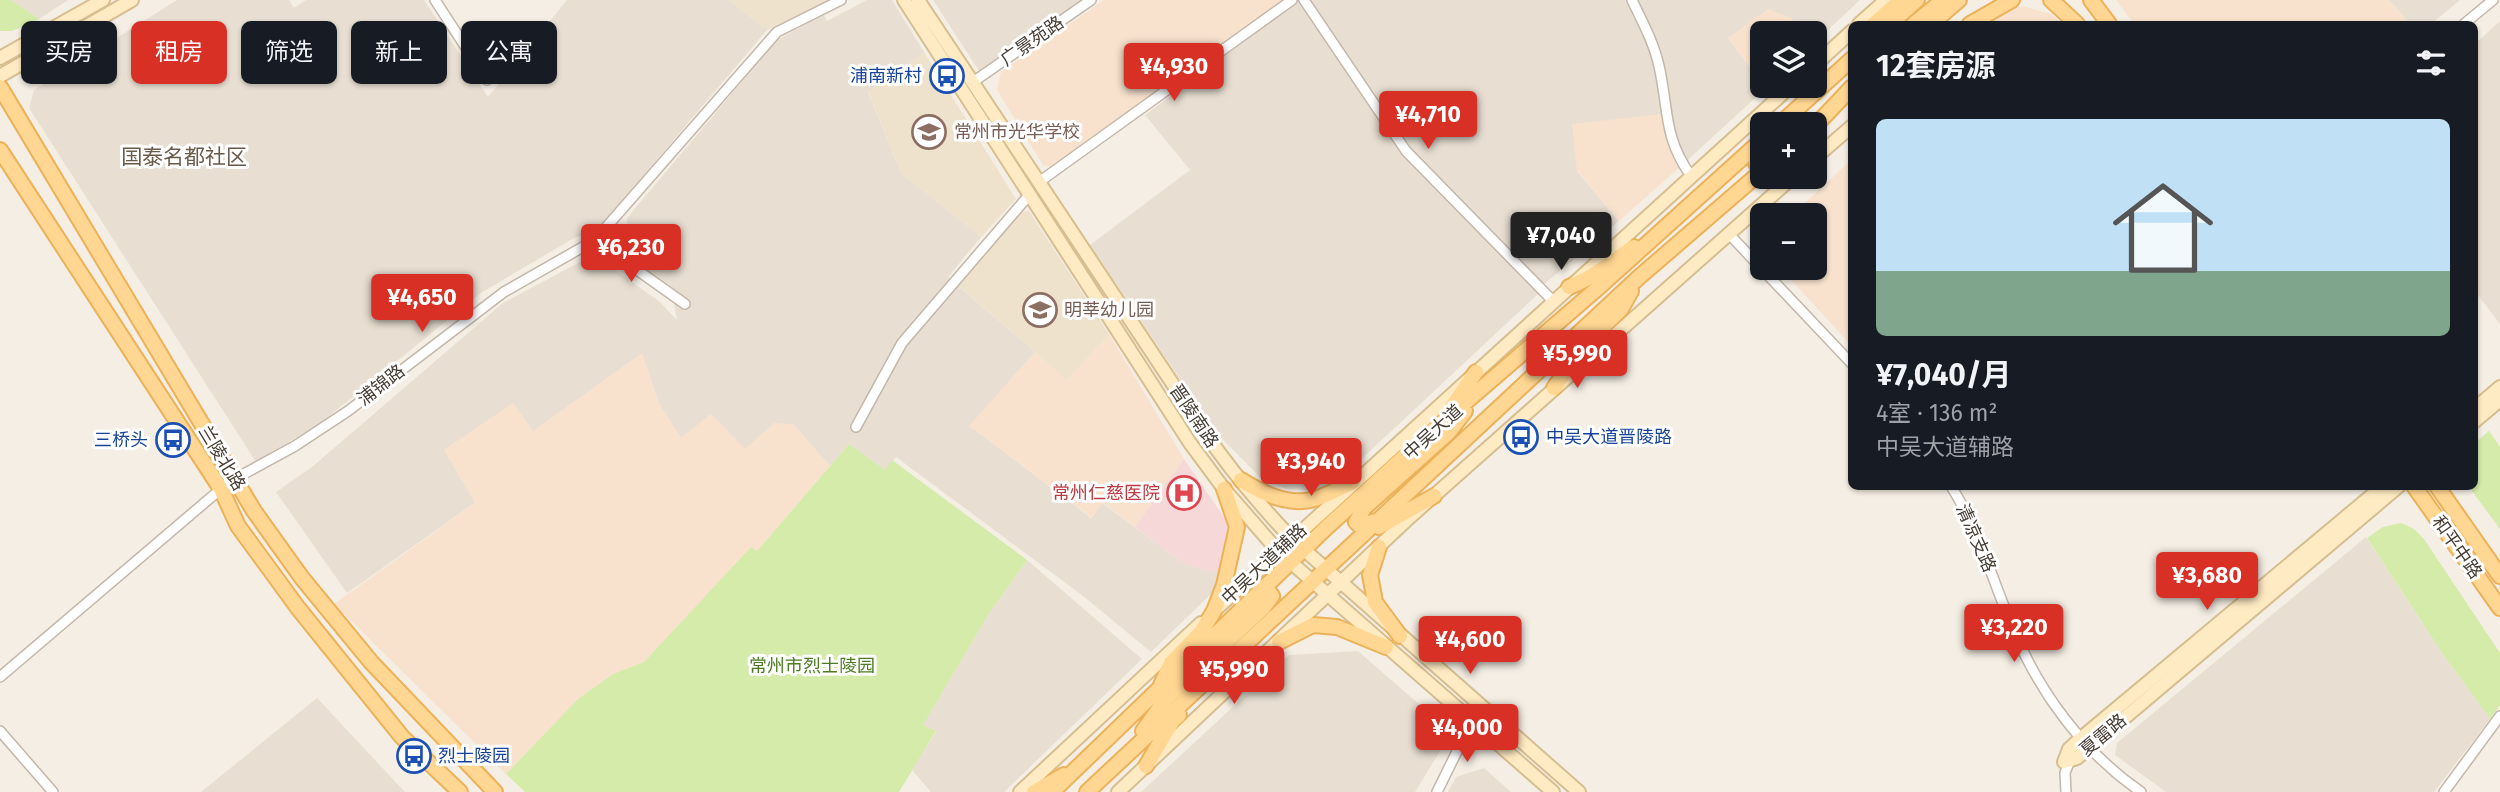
<!DOCTYPE html>
<html lang="zh">
<head>
<meta charset="utf-8">
<style>
  :root { --surface:#171b24; --page:#20242c; --text:#f1f3f6; --muted:#9ea1a6; --line:#363941; --accent:#d93025 }
  body { margin:0; font-family:"Fira Sans","Noto Sans SC",sans-serif; background:var(--page); color:var(--text); height:100vh; display:flex; flex-direction:column; font-size:26px; white-space:nowrap }
  * { box-sizing:border-box; margin:0 }
  p { font-size:23px; color:var(--muted) }
  .icon { flex:none; width:38px; height:38px; fill:none; stroke:currentColor; stroke-width:2; stroke-linecap:round; stroke-linejoin:round }
  .map { position:relative; flex:1; overflow:hidden }
  .side { position:absolute; left:1848px; top:21px; width:630px; height:469px; display:flex; flex-direction:column; background:var(--surface); border-radius:10px; box-shadow:0 2px 5px #0004 }
  .side>* { flex:none }
  .hud { position:absolute; left:21px; top:21px; width:665px; height:63px; display:flex; gap:14px }
  .buttons { position:absolute; left:1750px; top:21px; display:grid; gap:14px }
  .buttons a { display:grid; place-items:center; width:77px; height:77px; border-radius:10px; background:var(--surface); box-shadow:0 2px 5px #0004; font-size:35px }
  .price { position:absolute; translate:-50% -60px; padding:0 16px; border-radius:7px; background:var(--accent); color:#fff; font-size:23px; line-height:46px; filter:drop-shadow(0 2px 4px #0008) }
  .price::after { content:''; position:absolute; left:50%; top:42px; width:21px; height:16px; margin-left:-10px; background:inherit; clip-path:polygon(0 0,100% 0,50% 100%) }
  .price.selected { background:#222; color:#fff }
  ul { padding:0; list-style:none }
  li { display:grid; align-content:center; gap:14px; height:371px; padding:0 28px }
  li+li { border-top:2px solid var(--line) }
  li span { display:grid; place-items:center; height:217px; border-radius:10px; color:#555 }
  li>.icon { margin-inline-start:auto }
  span .icon { width:126px; height:126px; fill:#fffc; stroke-width:1 }
  li b { font-size:30px }
  h2 { display:flex; justify-content:space-between; align-items:center; height:84px; padding:0 28px; font-size:30px }
  .tag { padding:0 24px; border-radius:10px; background:var(--surface); box-shadow:0 2px 5px #0004; font-size:24px; line-height:63px }
  .tag.selected { background:var(--accent); color:#fff }
  .map>svg:first-child { display:block }
  .residential { fill:#e8dfd2 }
  .commercial { fill:#f8e2ce }
  .education { fill:#eee2cd }
  .medical { fill:#f5d8d7 }
  .green { fill:#d4ebaa }
  .lines { fill:none; stroke-linecap:round; stroke-linejoin:round }
  .street-casing { stroke:#c3b7a9; stroke-width:12 }
  .secondary-casing { stroke:#d7be91; stroke-width:16 }
  .primary-casing { stroke:#ecb25a; stroke-width:18 }
  .street { stroke:#fff; stroke-width:9 }
  .secondary { stroke:#ffebc3; stroke-width:12 }
  .primary { stroke:#ffd692; stroke-width:14 }
  .labels { text-anchor:middle; stroke-width:6; stroke-linejoin:round; paint-order:stroke }
  .street-label { font-size:18px; fill:#463d34; stroke:#fff }
  .transit-label { font-size:18px; fill:#164399; stroke:#fff; text-anchor:end }
  .education-label { font-size:18px; fill:#785e54; stroke:#fff; text-anchor:start }
  .health-label { font-size:18px; fill:#be3a42; stroke:#fff; text-anchor:end }
  .park-label { font-size:18px; fill:#4d7c23; stroke:#fff }
  .quarter-label { font-size:21px; fill:#6a5a4a; stroke:#fff }
</style>
</head>
<body>
<div class="map">
<svg width="2500" height="792" viewBox="0 0 2500 792">
  <rect width="100%" height="100%" fill="#f4eee4"/>
  <path class="residential" d="M11,0H68L39,19Z
    M177,0H289L294,8L306,0H424L488,97L567,0H729L767,30L596,231L574,238L481,293L323,421L256,462L29,108L34,90Z
    M867,0H892L924,52L868,92L901,173L981,237L948,277L1035,352L970,426L1091,518L1102,503L1186,565L1221,574L1213,592L1151,652L1083,596L896,457L885,470L849,444L830,466L793,424L745,449L681,438L659,404L642,354L533,432L444,450L476,502L347,593L276,492L312,467L503,303L582,261L604,262L660,302L677,320L671,286L628,258L627,218L777,40L824,15L827,21Z
    M933,0H1083L979,71Z
    M1300,0H1860L1815,42V33H1801L1791,18L1728,38L1766,88L1680,167L1666,138L1577,171L1619,221L1543,285L1413,152L1406,159L1538,294L1339,480L1316,491L1286,489L1260,477L1217,434L1090,245L1190,170L1145,115Z
    M2389,0H2460L2431,24H2410Z
    M2500,21V324L2474,290L2475,44Z
    M2366,537L2444,656L2490,719L2434,792H2166L2115,755L2117,743Z
    M1027,560L1142,659L1004,792H931L912,770L936,732L922,726L988,615Z
    M1358,651L1437,720L1445,743L1415,792H1141L1289,655Z
    M317,698L405,792H201Z
    M1484,768L1511,792H1448L1456,777Z"/>
  <path class="commercial" d="M1104,0H1285L1052,167L1043,165L997,90L1001,72Z
    M2116,0H2389L2410,24H2134Z
    M2022,6L2051,14L2062,24H1982L2003,10Z
    M1768,9L1791,18L1801,33H1762V84L1728,38Z
    M1663,114L1666,138L1680,167L1619,221L1577,170L1572,124Z
    M1851,160L1852,342L1850,344L1780,268H1815V215H1792Z
    M1109,334L1184,459L1135,527L1103,503L1092,518L969,426L1035,352L1067,380Z
    M642,353L659,404L681,438L711,414L745,449L774,423L793,424L830,466L756,552L751,548L644,662L613,674L578,699L506,774L334,604L475,503L444,450L513,403L533,431Z"/>
  <path class="education" d="M729,0H830L767,30Z
    M924,52L1016,199L981,237L901,173L868,91Z
    M1029,211L1109,334L1067,380L958,285L1021,212Z"/>
  <path class="medical" d="M1184,459L1239,539L1221,574L1186,565L1135,527Z"/>
  <path class="green" d="M0,0H11L39,19L12,31H0Z
    M2489,431L2500,447V529L2469,487L2474,486L2475,443Z
    M849,444L885,470L892,460L1027,560L988,615L923,725L936,731L899,792H525L506,774L578,699L613,674L644,662L751,547L757,551Z
    M2401,523L2414,529L2424,539L2500,653V705L2490,719L2444,656L2367,538L2383,527Z"/>
  <g class="lines">
    <g class="street-casing">
      <path id="street" d="M435,0L487,80
        M1304,0L1406,151L1553,301
        M1632,0C1642,21 1654,43 1659,66C1669,110 1663,137 1691,176
        M2464,24L2493,0
        M973,82L1091,0
        M1039,182L1292,0
        M1728,233L1852,364
        M595,240L685,304
        M856,427L902,343L1030,194
        M1951,486C1978,529 1992,578 2011,624C2038,691 2082,751 2141,792
        M0,677L229,482L295,446L348,411L504,292L595,240L777,32L841,0
        M0,731L53,792
        M1437,792L1471,723
        M2066,792L2065,773L2070,760
        M2444,792L2500,716"/>
    </g>
    <g class="secondary-casing">
      <path id="secondary" d="M904,0L1190,443L1224,489L1278,551L1553,792
        M918,0L1204,431C1230,470 1260,505 1292,539L1579,792
        M1859,24L1886,0
        M0,58L103,0
        M1815,65L1852,31
        M0,76L132,0
        M1815,158L1852,126
        M2474,409L2500,387
        M2474,422L2500,400
        M1215,610L1791,86
        M2064,762L2077,758L2399,486
        M2064,762L2069,749L2080,739L2383,486
        M1020,792L1201,623
        M1118,792L1410,517L1793,177"/>
    </g>
    <g class="primary-casing">
      <path id="primary" d="M2051,0L2077,24
        M2091,0L2109,24
        M1874,24L1901,0
        M1890,24L1917,0
        M1914,24L1943,0
        M1931,24L1959,0
        M1970,24L2012,0
        M0,87L254,511L302,578L371,662L495,792
        M1818,123L1852,87
        M1780,124L1852,59
        M0,150L221,489L238,526L298,608L402,737L460,792
        M1762,150L1756,163L1760,168L1762,167
        M1569,287C1593,278 1612,261 1634,247
        M1554,388L1580,350L1621,309L1631,291
        M1451,408L1476,372
        M1241,480C1262,493 1285,505 1311,500C1325,497 1339,488 1353,482
        M2414,486L2500,608
        M2437,486L2500,576
        M1376,521L1360,526L1356,522L1364,508L1449,432L1465,411
        M1379,527L1434,496
        M1379,547L1370,575L1375,602L1400,636
        M1279,642L1313,625L1337,627L1386,647
        M1161,685L1171,663L1201,632L1214,611L1224,585L1237,527L1224,489
        M1143,731L1165,700L1263,608L1272,596L1269,592L1259,595
        M1146,766L1173,720L1179,715
        M1034,792L1064,775
        M1052,792L1327,527L1438,426L1599,287L1762,140
        M1087,792L1638,278L1762,171"/>
    </g>
    <use href="#street" class="street"/>
    <use href="#secondary" class="secondary"/>
    <use href="#primary" class="primary"/>
  </g>
  <defs>
    <g id="bus-ring" transform="scale(1.75)"><circle r="9.5" fill="#fff" stroke="#1a4fb4" stroke-width="1.5"/><path d="M-5-6H5V4H4V6H2V4H-2V6H-4V4H-5ZM-3.5-4V0h7V-4ZM-3.5 1.2v1.5H-2V1.2ZM2 1.2v1.5H3.5V1.2Z" fill="#1a4fb4"/></g>
    <g id="school-ring" transform="scale(1.75)"><circle r="9.5" fill="#fff" stroke="#8d6e63" stroke-width="1.5"/><path d="M0-5L7-2L0 1L-7-2ZM-4 1L0 2.5L4 1V4Q0 6-4 4Z" fill="#8d6e63"/></g>
    <g id="hospital-ring" transform="scale(1.75)"><circle r="9.5" fill="#fff" stroke="#e0444e" stroke-width="1.5"/><path d="M-5-5h3v3.5h4V-5h3V5h-3V1.5h-4V5h-3Z" fill="#e0444e"/></g>
  </defs>
  <g fill-rule="evenodd">
    <use href="#bus-ring" x="947" y="76"/>
    <use href="#school-ring" x="929" y="132"/>
    <use href="#school-ring" x="1040" y="310"/>
    <use href="#bus-ring" x="1521" y="437"/>
    <use href="#bus-ring" x="173" y="440"/>
    <use href="#hospital-ring" x="1184" y="493"/>
    <use href="#bus-ring" x="414" y="756"/>
  </g>
  <g class="labels">
    <g class="street-label">
      <text transform="translate(1032 41) rotate(-35)" y="6">广景苑路</text>
      <text transform="translate(381 385) rotate(-38)" y="6">浦锦路</text>
      <text transform="translate(1194 416) rotate(56)" y="6">晋陵南路</text>
      <text transform="translate(1433 432) rotate(-42)" y="6">中吴大道</text>
      <text transform="translate(222 458) rotate(59)" y="6">兰陵北路</text>
      <text transform="translate(1976 538) rotate(66)" y="6">清凉支路</text>
      <text transform="translate(2457 547) rotate(55)" y="6">和平中路</text>
      <text transform="translate(1264 564) rotate(-43)" y="6">中吴大道辅路</text>
      <text transform="translate(2103 735) rotate(-40)" y="6">夏雷路</text>
    </g>
    <g class="transit-label">
      <text x="922" y="82">浦南新村</text>
      <text x="1546" y="443" text-anchor="start">中吴大道晋陵路</text>
      <text x="148" y="446">三桥头</text>
      <text x="438" y="762" text-anchor="start">烈士陵园</text>
    </g>
    <g class="education-label">
      <text x="954" y="138">常州市光华学校</text>
      <text x="1064" y="316">明莘幼儿园</text>
    </g>
    <g class="health-label">
      <text x="1160" y="499">常州仁慈医院</text>
    </g>
    <g class="park-label">
      <text x="812" y="672">常州市烈士陵园</text>
    </g>
    <g class="quarter-label">
      <text x="184" y="164">国泰名都社区</text>
    </g>
  </g>
</svg>
<div class="buttons">
<a><svg class="icon" aria-label="layers" viewBox="0 0 24 24"><path d="M12 4l9 5-9 5-9-5zM3 14l9 5 9-5"/></svg></a>
<a>+</a>
<a>−</a>
</div>
<b class="price" style="left:1174px;top:103px">¥4,930</b>
<b class="price" style="left:1428px;top:151px">¥4,710</b>
<b class="price selected" style="left:1561px;top:272px">¥7,040</b>
<b class="price" style="left:631px;top:284px">¥6,230</b>
<b class="price" style="left:422px;top:334px">¥4,650</b>
<b class="price" style="left:1577px;top:390px">¥5,990</b>
<b class="price" style="left:1311px;top:498px">¥3,940</b>
<b class="price" style="left:2207px;top:612px">¥3,680</b>
<b class="price" style="left:2014px;top:664px">¥3,220</b>
<b class="price" style="left:1470px;top:676px">¥4,600</b>
<b class="price" style="left:1234px;top:706px">¥5,990</b>
<b class="price" style="left:1467px;top:764px">¥4,000</b>
<div class="hud">
<a class="tag">买房</a>
<a class="tag selected">租房</a>
<a class="tag">筛选</a>
<a class="tag">新上</a>
<a class="tag">公寓</a>
</div>
<section class="side">
<h2>12套房源<svg class="icon" aria-label="filters" viewBox="0 0 24 24"><path d="M4 7h16M4 17h16"/><circle cx="9" cy="7" r="2"/><circle cx="15" cy="17" r="2"/></svg></h2>
<ul>
<li><span style="background:linear-gradient(#bfe0f5 70%,#7fa58c 0)"><svg class="icon" aria-label="home" viewBox="0 0 24 24"><path d="M3 11l9-7 9 7M6 9v11h12V9"/></svg></span><div><b>¥7,040/月</b><p>4室 · 136 m²</p><p>中吴大道辅路</p></div></li>
</ul>
</section>
</div>
</body>
</html>
